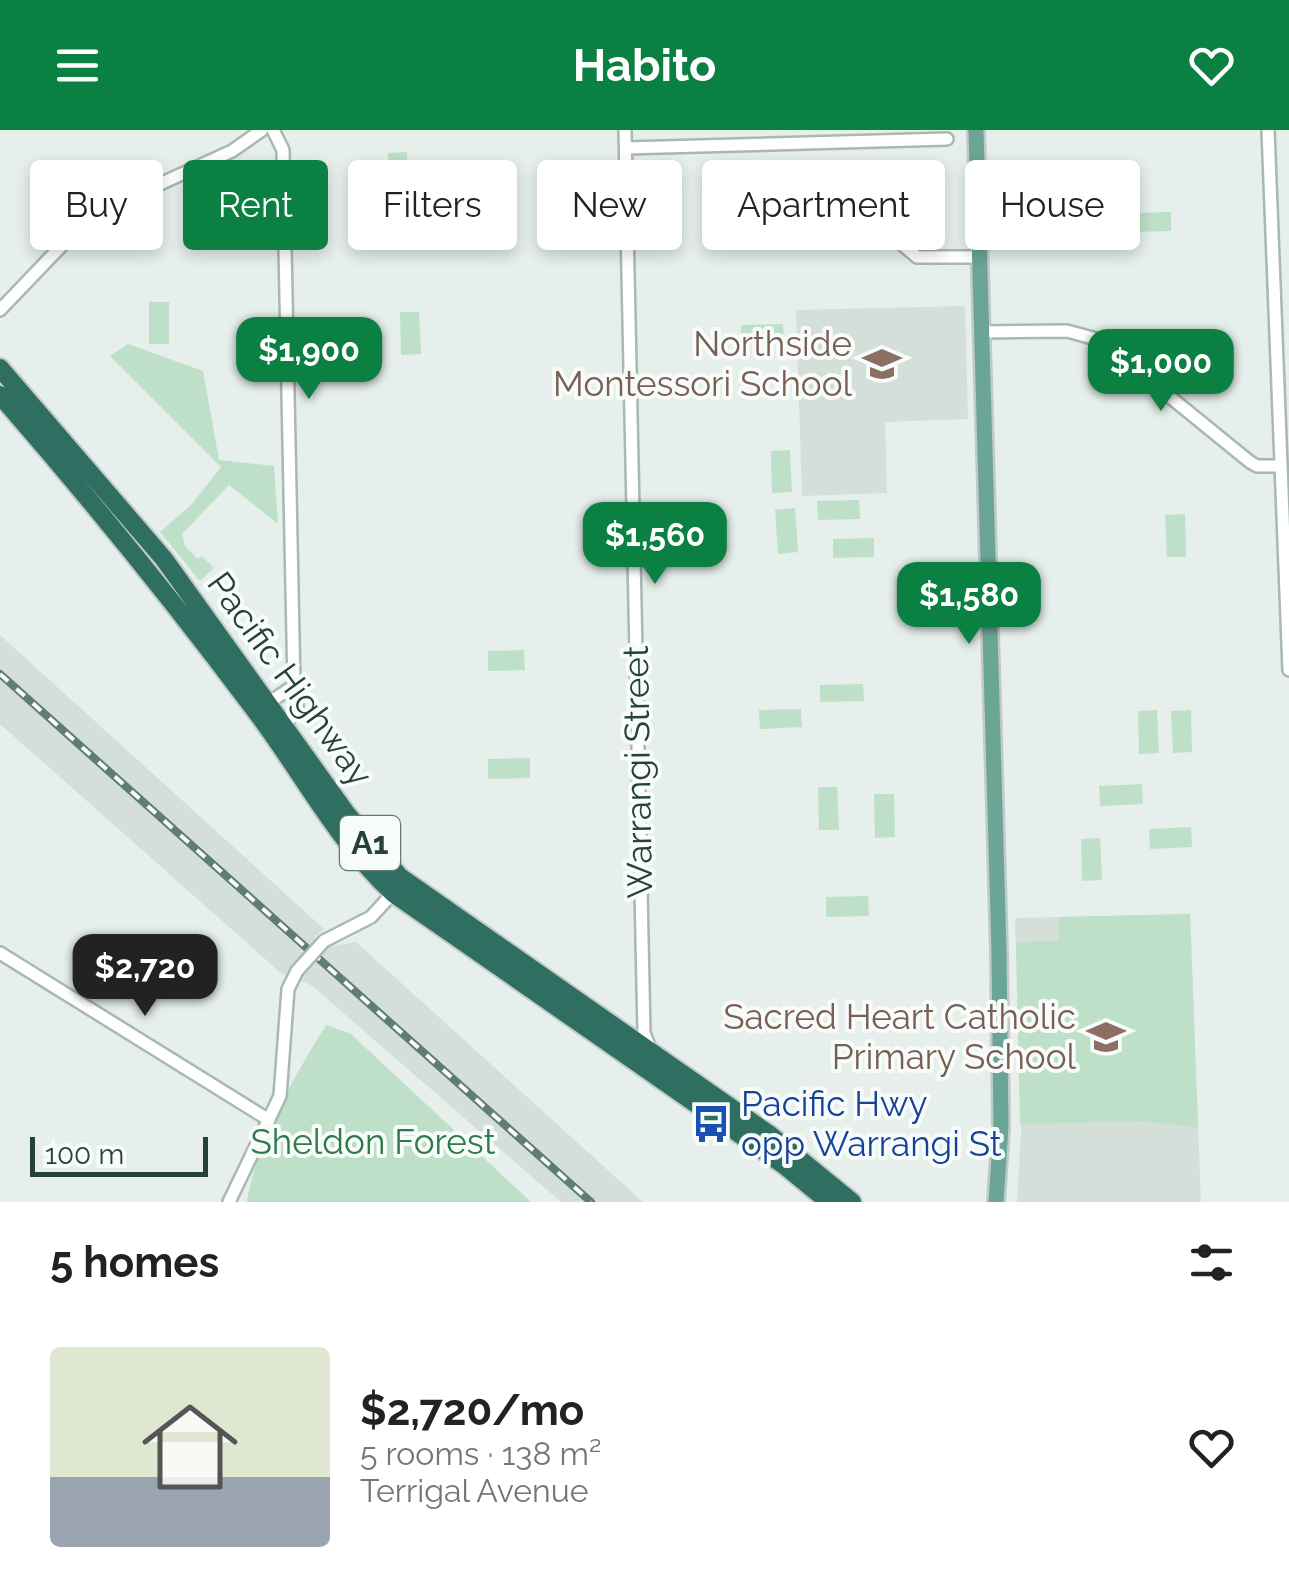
<!DOCTYPE html>
<html lang="en">
<head>
<meta charset="utf-8">
<style>
  :root { --surface:#fff; --page:#f2f2f2; --text:#222; --muted:#767676; --line:#e0e0e0; --accent:#0b8043 }
  body { margin:0; font-family:Raleway,sans-serif; background:var(--page); color:var(--text); height:100vh; display:flex; flex-direction:column; font-size:38px; white-space:nowrap }
  * { box-sizing:border-box; margin:0 }
  p { font-size:32px; color:var(--muted) }
  .icon { flex:none; width:55px; height:55px; fill:none; stroke:currentColor; stroke-width:2; stroke-linecap:round; stroke-linejoin:round }
  .map { position:relative; height:1072px; overflow:hidden }
  .side { display:flex; flex-direction:column; background:var(--surface); flex:1 }
  .side>* { flex:none }
  .hud { position:absolute; left:30px; top:30px; width:1230px; height:90px; display:flex; gap:20px }
  .scale { position:absolute; left:30px; bottom:25px; width:178px; box-sizing:border-box; padding-left:10px; border:5px solid #24423a; border-top:0; font-size:28px; line-height:35px; white-space:nowrap; color:#24423a; -webkit-text-stroke:8px #f7fbf9; paint-order:stroke }
  .price { position:absolute; translate:-50% -85px; padding:0 22px; border-radius:20px; background:var(--accent); color:#fff; font-size:32px; line-height:65px; filter:drop-shadow(0 2px 5px #0008) }
  .price::after { content:''; position:absolute; left:50%; top:60px; width:30px; height:22px; margin-left:-15px; background:inherit; clip-path:polygon(0 0,100% 0,50% 100%) }
  .price.selected { background:#222; color:#fff }
  ul { padding:0; list-style:none }
  li { display:flex; align-items:center; gap:30px; height:250px; padding:0 50px }
  li+li { border-top:2px solid var(--line) }
  li span { display:grid; place-items:center; flex:none; width:280px; height:200px; border-radius:10px; color:#555 }
  li>.icon { margin-inline-start:auto }
  span .icon { width:120px; height:120px; fill:#fffc; stroke-width:1 }
  li b { font-size:42px }
  h2 { display:flex; justify-content:space-between; align-items:center; height:120px; padding:0 50px; font-size:42px }
  .pill { padding:0 35px; border-radius:10px; background:var(--surface); box-shadow:0 5px 15px #0003; font-size:35px; line-height:90px }
  .pill.selected { background:var(--accent); color:#fff }
  header { display:flex; justify-content:space-between; align-items:center; height:130px; padding:0 50px; background:var(--accent); color:#fff; font-size:45px; font-weight:700 }
  .map>svg:first-child { display:block }
  .built { fill:#d4dfda }
  .green { fill:#bfe0c8 }
  .lines { fill:none; stroke-linecap:round; stroke-linejoin:round }
  .minor-casing { stroke:#a8b8b2; stroke-width:16 }
  .major-casing { stroke:#c2cac8; stroke-width:20 }
  .highway-casing { stroke:#c2cac8; stroke-width:22 }
  .minor { stroke:#fff; stroke-width:11 }
  .major { stroke:#6aa596; stroke-width:15 }
  .highway { stroke:#2f6f62; stroke-width:18 }
  .rail-casing { stroke:#5f7d75; stroke-width:8 }
  .rail { stroke:#f7fbf9; stroke-width:4; stroke-dasharray:11; stroke-linecap:butt }
  .minor-bridge-casing { stroke:#a8b8b2; stroke-width:16; stroke-linecap:butt }
  .minor-bridge { stroke:#fff; stroke-width:11 }
  .labels { text-anchor:middle; stroke-width:8; stroke-linejoin:round; paint-order:stroke }
  .shield { fill:#f7fbf9; stroke:#637a73; stroke-width:2.5 }
  .shield-label { font-size:32px; font-weight:bold; fill:#24423a }
  .education-label { font-size:35px; fill:#785e54; stroke:#f7fbf9; text-anchor:end }
  .street-label { font-size:35px; fill:#24423a; stroke:#f7fbf9 }
  .transit-label { font-size:35px; fill:#164399; stroke:#f7fbf9; text-anchor:start }
  .park-label { font-size:35px; fill:#2d7a4b; stroke:#f7fbf9 }
</style>
</head>
<body>
<header><svg class="icon" aria-label="menu" viewBox="0 0 24 24"><path d="M4 6h16M4 12h16M4 18h16"/></svg>Habito<svg class="icon" aria-label="heart" viewBox="0 0 24 24"><path d="M12 20l-8-8c-3-5 5-10 8-4 3-6 11-1 8 4z"/></svg></header>
<div class="map">
<svg width="1289" height="1072" viewBox="0 0 1289 1072">
  <rect width="100%" height="100%" fill="#e6efeb"/>
  <path class="built" d="M965,176L968,289L885,292L887,363L802,366L796,180Z
    M0,505L324,799L315,807L327,817L356,812L643,1072H561L311,855L282,844L0,594Z
    M1190,784L1201,1072H1017L1021,1001L1015,788Z"/>
  <path class="green" d="M407,22L408,65H388V23Z
    M1171,82V101L1131,102L1130,83Z
    M149,172H169V214H149Z
    M400,182H419L421,224L401,225Z
    M783,194L784,214L741,215V195Z
    M128,214L203,241L219,330L274,336L278,394L229,355L182,404L185,416L198,429L202,426L214,438L200,451L160,402L192,374L221,337L110,226Z
    M790,320L792,362L772,363L771,321Z
    M859,370L860,389L818,390L817,371Z
    M795,378L798,422L778,424L775,380Z
    M1185,384L1186,427H1167L1165,385Z
    M874,408V427L833,428V409Z
    M524,520L525,540L488,541V521Z
    M863,554L864,571L820,572V555Z
    M801,579L802,597L760,599L759,580Z
    M1157,580L1159,623L1139,624L1138,581Z
    M1191,580L1192,622L1173,623L1171,581Z
    M530,628V648L488,649V629Z
    M1142,654L1143,674L1100,676L1099,656Z
    M818,657H837L839,700H819Z
    M874,664H894L895,707L875,708Z
    M1191,697L1192,717L1150,719L1149,699Z
    M1100,708L1102,750L1082,751L1081,709Z
    M868,766L869,786L826,787V767Z
    M1190,784L1198,998L1144,991L1020,994L1016,812L1059,811L1058,787Z
    M326,895L351,904L531,1072H247C256,1012 294,947 326,895Z"/>
  <g class="lines">
    <g class="minor-casing">
      <path id="minor" d="M273,0L283,20L294,556L297,576L285,597
        M625,0L644,903L650,918
        M1268,0L1289,540
        M626,18L947,9
        M897,110L917,127H980
        M0,180L90,86L232,21L262,0
        M983,202L1067,201L1100,210L1250,332L1257,336H1281
        M268,573L294,556
        M324,811L371,787L393,763
        M0,823L269,990
        M229,1072L280,966L288,859L297,841"/>
    </g>
    <g class="major-casing">
      <path id="major" d="M976,0L999,823L1001,997L996,1072"/>
    </g>
    <g class="highway-casing">
      <path id="highway" d="M0,238L164,429L346,683L400,747L770,1005L852,1072
        M0,265C89,367 174,472 255,580C302,642 336,710 393,763L784,1035L829,1072"/>
    </g>
    <use href="#minor" class="minor"/>
    <use href="#major" class="major"/>
    <use href="#highway" class="highway"/>
    <g class="rail-casing">
      <path id="rail" d="M0,544L591,1072"/>
    </g>
    <use href="#rail" class="rail"/>
    <g class="minor-bridge-casing">
      <path id="minor-bridge" d="M297,841L324,811"/>
    </g>
    <use href="#minor-bridge" class="minor-bridge"/>
  </g>
  <defs>
    <g id="school-bare" transform="scale(3)"><path d="M0-5L7-2L0 1L-7-2ZM-4 1L0 2.5L4 1V4Q0 6-4 4Z" fill="#8d6e63" stroke="#f7fbf9" stroke-width="2.5" paint-order="stroke"/></g>
    <g id="bus-bare" transform="scale(3)"><path d="M-5-6H5V4H4V6H2V4H-2V6H-4V4H-5ZM-3.5-4V0h7V-4ZM-3.5 1.2v1.5H-2V1.2ZM2 1.2v1.5H3.5V1.2Z" fill="#1a4fb4" stroke="#f7fbf9" stroke-width="2.5" paint-order="stroke"/></g>
  </defs>
  <g fill-rule="evenodd">
    <use href="#school-bare" x="882" y="234"/>
    <use href="#school-bare" x="1106" y="907"/>
    <use href="#bus-bare" x="711" y="994"/>
  </g>
  <g class="labels">
    <rect class="shield" x="340" y="686" width="60" height="54" rx="8"/>
    <g class="shield-label">
      <text x="370" y="724">A1</text>
    </g>
    <g class="education-label">
      <text x="852" y="226">Northside<tspan x="852" dy="40">Montessori School</tspan></text>
      <text x="1076" y="899">Sacred Heart Catholic<tspan x="1076" dy="40">Primary School</tspan></text>
    </g>
    <g class="street-label">
      <text transform="translate(290 549) rotate(54)" y="12">Pacific Highway</text>
      <text transform="translate(638 642) rotate(-91)" y="12">Warrangi Street</text>
    </g>
    <g class="transit-label">
      <text x="741" y="986">Pacific Hwy<tspan x="741" dy="40">opp Warrangi St</tspan></text>
    </g>
    <g class="park-label">
      <text x="373" y="1024">Sheldon Forest</text>
    </g>
  </g>
</svg>
<div class="scale">100 m</div>
<b class="price" style="left:309px;top:272px">$1,900</b>
<b class="price" style="left:1161px;top:284px">$1,000</b>
<b class="price" style="left:655px;top:457px">$1,560</b>
<b class="price" style="left:969px;top:517px">$1,580</b>
<b class="price selected" style="left:145px;top:889px">$2,720</b>
<div class="hud">
<a class="pill">Buy</a>
<a class="pill selected">Rent</a>
<a class="pill">Filters</a>
<a class="pill">New</a>
<a class="pill">Apartment</a>
<a class="pill">House</a>
</div>
</div>
<section class="side">
<h2>5 homes<svg class="icon" aria-label="filters" viewBox="0 0 24 24"><path d="M4 7h16M4 17h16"/><circle cx="9" cy="7" r="2"/><circle cx="15" cy="17" r="2"/></svg></h2>
<ul>
<li><span style="background:linear-gradient(#dfe7d0 65%,#9aa5b1 0)"><svg class="icon" aria-label="home" viewBox="0 0 24 24"><path d="M3 11l9-7 9 7M6 9v11h12V9"/></svg></span><div><b>$2,720/mo</b><p>5 rooms · 138 m²</p><p>Terrigal Avenue</p></div><svg class="icon" aria-label="heart" viewBox="0 0 24 24"><path d="M12 20l-8-8c-3-5 5-10 8-4 3-6 11-1 8 4z"/></svg></li>
</ul>
</section>
</body>
</html>
